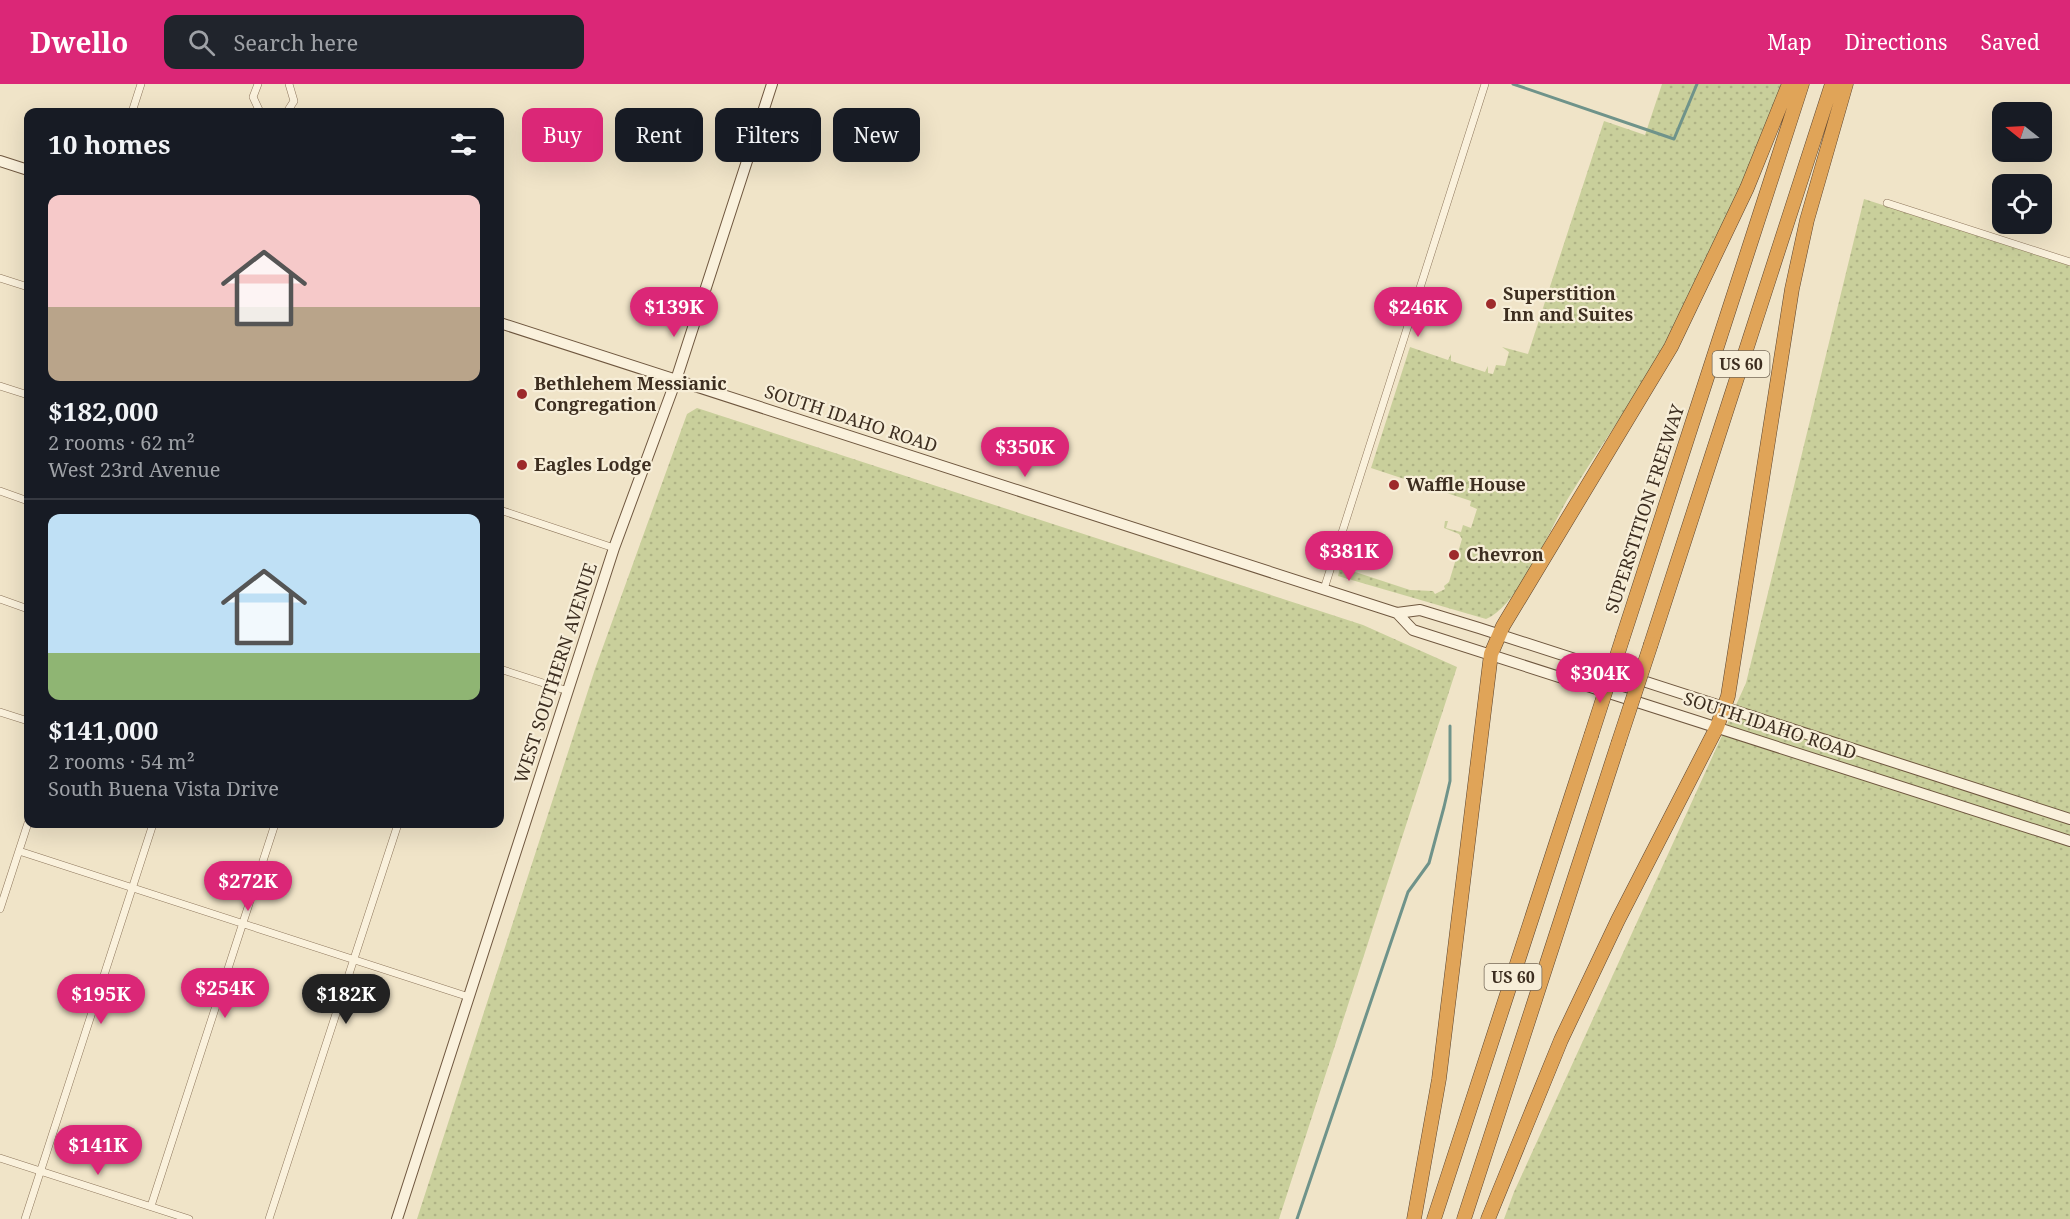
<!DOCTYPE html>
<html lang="en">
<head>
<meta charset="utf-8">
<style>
  :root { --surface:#171b24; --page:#20242c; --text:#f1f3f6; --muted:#9ea1a6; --line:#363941; --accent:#db2777 }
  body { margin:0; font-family:"Noto Serif",serif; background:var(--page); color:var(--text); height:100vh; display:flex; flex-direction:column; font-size:22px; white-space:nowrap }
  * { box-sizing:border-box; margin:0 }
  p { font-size:20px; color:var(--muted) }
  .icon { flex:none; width:33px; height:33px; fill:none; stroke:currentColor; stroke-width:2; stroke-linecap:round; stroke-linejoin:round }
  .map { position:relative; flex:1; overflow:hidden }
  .side { position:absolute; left:24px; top:24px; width:480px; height:720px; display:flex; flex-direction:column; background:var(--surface); border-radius:12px; box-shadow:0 6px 24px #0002 }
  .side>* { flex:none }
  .guide { position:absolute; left:522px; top:24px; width:570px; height:54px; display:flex; gap:12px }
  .needle { width:39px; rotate:288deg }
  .buttons { position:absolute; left:1992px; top:18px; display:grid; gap:12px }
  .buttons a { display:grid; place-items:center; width:60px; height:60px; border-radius:12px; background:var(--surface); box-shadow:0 6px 24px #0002; font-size:30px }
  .price { position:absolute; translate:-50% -51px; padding:0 14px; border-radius:21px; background:var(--accent); color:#fff; font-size:20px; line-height:39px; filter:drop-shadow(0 2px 3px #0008) }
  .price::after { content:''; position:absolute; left:50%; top:36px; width:18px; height:14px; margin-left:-9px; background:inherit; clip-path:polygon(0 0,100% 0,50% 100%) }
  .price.on { background:#222; color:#fff }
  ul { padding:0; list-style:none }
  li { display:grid; align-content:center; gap:12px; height:318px; padding:0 24px }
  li+li { border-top:2px solid var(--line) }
  li span { display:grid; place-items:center; height:186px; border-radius:12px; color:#555 }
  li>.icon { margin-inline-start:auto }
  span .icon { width:108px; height:108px; fill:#fffc; stroke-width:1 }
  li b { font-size:26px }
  h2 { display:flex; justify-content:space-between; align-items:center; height:72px; padding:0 24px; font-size:26px }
  .chip { padding:0 21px; border-radius:12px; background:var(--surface); box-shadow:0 6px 24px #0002; font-size:21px; line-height:54px }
  .chip.on { background:var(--accent); color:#fff }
  header { display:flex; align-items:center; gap:36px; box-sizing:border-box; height:84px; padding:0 30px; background:var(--accent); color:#fff }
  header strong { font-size:28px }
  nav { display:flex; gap:33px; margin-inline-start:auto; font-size:21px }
  .search { width:420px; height:54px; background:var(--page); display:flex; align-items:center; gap:15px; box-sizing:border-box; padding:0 21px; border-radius:12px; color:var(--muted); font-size:22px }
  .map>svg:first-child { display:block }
  .grass { fill:url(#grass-dots) }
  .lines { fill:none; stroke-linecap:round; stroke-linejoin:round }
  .stream { stroke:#6f938a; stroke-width:3 }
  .minor-casing { stroke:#8d765c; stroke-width:8 }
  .secondary-casing { stroke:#6f573f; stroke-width:12 }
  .motorway-casing { stroke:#5b4430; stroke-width:15 }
  .minor { stroke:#faf1dc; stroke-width:7 }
  .secondary { stroke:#faf1dc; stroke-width:10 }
  .motorway { stroke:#e0a458; stroke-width:14 }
  .motorway-bridge-casing { stroke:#5b4430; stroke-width:15; stroke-linecap:butt }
  .motorway-bridge { stroke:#e0a458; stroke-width:14 }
  .poi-dot { fill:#9e2a2b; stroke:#f7eed8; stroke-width:2 }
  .labels { text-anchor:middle; stroke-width:4.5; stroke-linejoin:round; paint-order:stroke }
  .shield { fill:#f7eed8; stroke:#756857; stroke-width:1.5 }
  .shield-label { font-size:16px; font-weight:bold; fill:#3d2e20 }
  .poi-label { font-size:18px; font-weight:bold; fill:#3d2e20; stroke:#f7eed8; text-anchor:start }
  .street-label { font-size:18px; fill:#3d2e20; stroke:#f7eed8 }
</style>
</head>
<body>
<header>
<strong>Dwello</strong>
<div class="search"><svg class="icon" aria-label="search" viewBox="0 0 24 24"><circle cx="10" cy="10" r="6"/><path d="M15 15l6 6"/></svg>Search here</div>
<nav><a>Map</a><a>Directions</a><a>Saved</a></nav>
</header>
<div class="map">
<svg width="2070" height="1135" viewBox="0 0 2070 1135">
  <defs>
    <pattern id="grass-dots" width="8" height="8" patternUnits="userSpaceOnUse" patternTransform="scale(1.5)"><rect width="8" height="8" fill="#c9cf9b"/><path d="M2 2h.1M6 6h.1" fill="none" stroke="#aeb285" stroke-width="1.8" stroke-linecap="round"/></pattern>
  </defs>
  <rect width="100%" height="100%" fill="#f0e4c8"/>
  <path class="grass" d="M1662,0H1782C1746,88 1713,180 1665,262C1634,315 1599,364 1567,416C1549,447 1518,522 1486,535L1338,492L1340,483L1410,506L1433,507L1435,510L1445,505L1444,502L1449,498L1462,455L1459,450L1444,444L1445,437H1448L1446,444L1461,448L1463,441L1471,444L1477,425L1470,422L1471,417L1371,384L1410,263L1448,276L1451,270V277L1485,288L1488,282V289L1493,290L1496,281L1505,282L1509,268L1502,263L1528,270L1604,37L1645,51Z
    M1864,115L2070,181V1135H1504L1514,1108L1746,599Z
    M697,324L1363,541L1457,583L1279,1135H417L595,585L687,330Z"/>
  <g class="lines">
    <path class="stream" d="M1513,0L1674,55L1697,0
      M1297,1135L1408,808L1429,779L1444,723L1450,697V642"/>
    <g class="minor-casing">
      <path id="minor" d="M258,0L253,13L260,28
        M132,28L141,0
        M287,28L294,17L289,0
        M1887,119L2070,178
        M0,194L28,203
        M0,302L28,311
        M0,407L28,417
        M500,426L614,464
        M1324,505L1485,0
        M0,515L28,525
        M500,585L568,607
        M0,628L28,637
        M19,767L469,913
        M0,825L28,739
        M0,1074L189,1135
        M151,1122L275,740
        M25,1135L153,740
        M269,1135L398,740"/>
    </g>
    <g class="secondary-casing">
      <path id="secondary" d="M0,77L28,86
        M500,239L1397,529L1420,526L1479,544L2070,735
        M1397,529L1413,546L2070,757
        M397,1135L614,464L676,296L772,0"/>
    </g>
    <g class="motorway-casing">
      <path id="motorway" d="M1623,553L1802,0
        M1651,560L1832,0
        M1414,1135L1439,995L1491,570L1503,542L1671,263L1747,104L1789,0
        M1434,1135L1591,652
        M1464,1135L1618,660
        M1488,1135L1561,956L1618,836L1717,643L1728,612L1792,205L1807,136L1846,0"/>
    </g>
    <use href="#minor" class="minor"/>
    <use href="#secondary" class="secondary"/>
    <use href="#motorway" class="motorway"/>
    <g class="motorway-bridge-casing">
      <path id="motorway-bridge" d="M1591,652L1623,553
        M1618,660L1651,560"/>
    </g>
    <use href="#motorway-bridge" class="motorway-bridge"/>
  </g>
  <g class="poi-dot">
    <circle cx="1491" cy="220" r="6"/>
    <circle cx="522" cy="310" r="6"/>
    <circle cx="522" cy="381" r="6"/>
    <circle cx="1394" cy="401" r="6"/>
    <circle cx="1454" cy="471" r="6"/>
  </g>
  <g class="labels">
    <g class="shield">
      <rect x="1712.5" y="267" width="57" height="26" rx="4.5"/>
      <rect x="1484.5" y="880" width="57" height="26" rx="4.5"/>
    </g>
    <g class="shield-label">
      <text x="1741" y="286">US 60</text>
      <text x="1513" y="899">US 60</text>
    </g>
    <g class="poi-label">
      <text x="1503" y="216">Superstition<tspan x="1503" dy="21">Inn and Suites</tspan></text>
      <text x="534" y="306">Bethlehem Messianic<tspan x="534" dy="21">Congregation</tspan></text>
      <text x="534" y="387">Eagles Lodge</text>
      <text x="1406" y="407">Waffle House</text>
      <text x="1466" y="477">Chevron</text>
    </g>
    <g class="street-label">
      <text transform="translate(851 335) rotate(18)" y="6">SOUTH IDAHO ROAD</text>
      <text transform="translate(1645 425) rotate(-72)" y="6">SUPERSTITION FREEWAY</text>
      <text transform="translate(556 589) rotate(-72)" y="6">WEST SOUTHERN AVENUE</text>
      <text transform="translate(1770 642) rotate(18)" y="6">SOUTH IDAHO ROAD</text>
    </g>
  </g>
</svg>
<div class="buttons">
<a><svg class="needle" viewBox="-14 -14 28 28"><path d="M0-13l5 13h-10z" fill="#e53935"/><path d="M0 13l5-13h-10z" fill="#9ea1a6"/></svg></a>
<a><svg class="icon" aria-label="locate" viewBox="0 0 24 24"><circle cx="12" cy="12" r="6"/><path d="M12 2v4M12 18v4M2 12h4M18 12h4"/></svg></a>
</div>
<b class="price" style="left:674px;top:254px">$139K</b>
<b class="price" style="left:1418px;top:254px">$246K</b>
<b class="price" style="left:1025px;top:394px">$350K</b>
<b class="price" style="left:1349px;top:498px">$381K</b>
<b class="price" style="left:1600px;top:620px">$304K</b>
<b class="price" style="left:248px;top:828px">$272K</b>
<b class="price" style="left:225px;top:935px">$254K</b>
<b class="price" style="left:101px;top:941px">$195K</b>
<b class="price on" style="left:346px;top:941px">$182K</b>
<b class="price" style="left:98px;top:1092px">$141K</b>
<div class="guide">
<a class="chip on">Buy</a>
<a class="chip">Rent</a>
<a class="chip">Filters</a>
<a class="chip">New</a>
</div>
<section class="side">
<h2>10 homes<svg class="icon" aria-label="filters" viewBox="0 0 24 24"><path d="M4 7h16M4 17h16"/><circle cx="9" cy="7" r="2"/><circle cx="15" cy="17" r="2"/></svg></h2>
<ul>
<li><span style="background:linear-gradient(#f6c9c9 60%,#b9a48a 0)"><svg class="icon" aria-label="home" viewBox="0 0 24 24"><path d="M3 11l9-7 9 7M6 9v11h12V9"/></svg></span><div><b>$182,000</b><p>2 rooms · 62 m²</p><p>West 23rd Avenue</p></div></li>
<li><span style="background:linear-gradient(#bfe0f5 75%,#8fb573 0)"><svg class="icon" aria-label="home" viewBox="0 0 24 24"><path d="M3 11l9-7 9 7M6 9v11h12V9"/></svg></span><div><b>$141,000</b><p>2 rooms · 54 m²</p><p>South Buena Vista Drive</p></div></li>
</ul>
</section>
</div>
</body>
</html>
